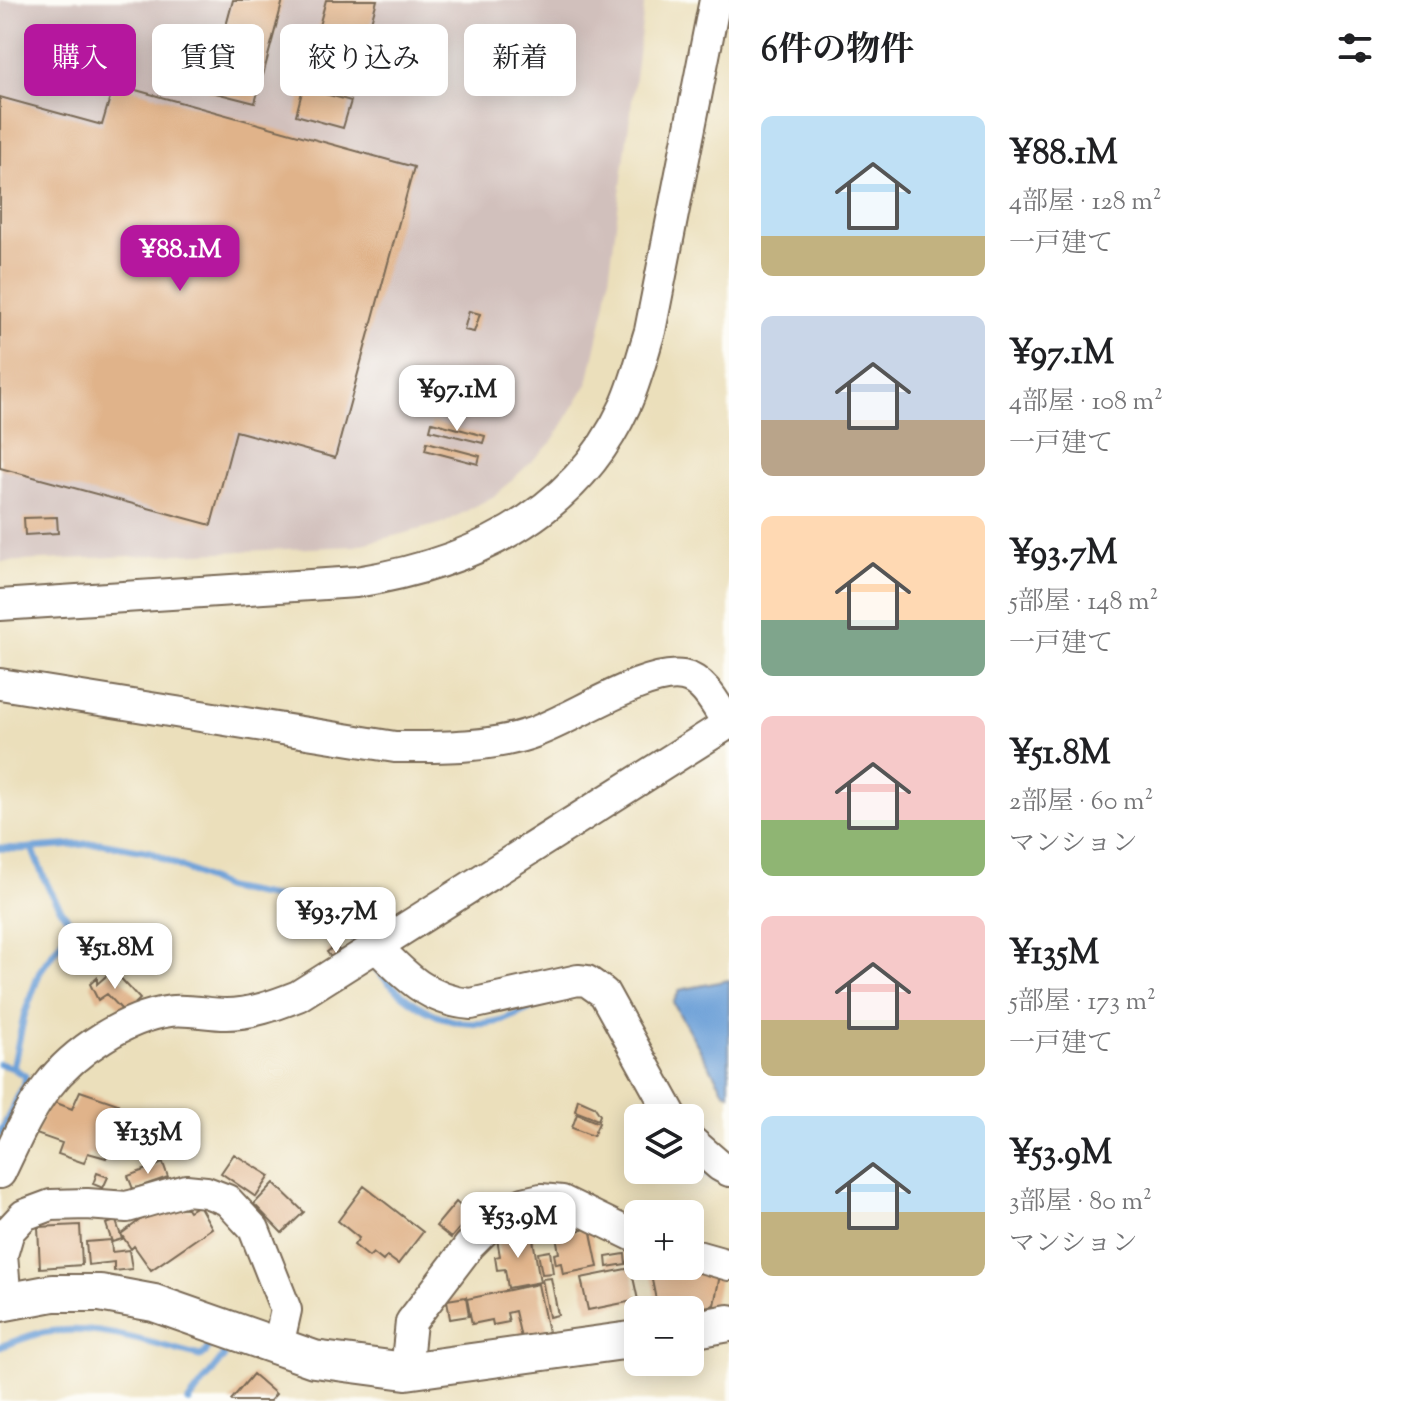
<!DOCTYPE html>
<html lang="ja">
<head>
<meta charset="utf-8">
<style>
  :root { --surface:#fff; --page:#f6f6f6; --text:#202124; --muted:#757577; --accent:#b5179e }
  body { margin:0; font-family:"Sorts Mill Goudy","Noto Serif JP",serif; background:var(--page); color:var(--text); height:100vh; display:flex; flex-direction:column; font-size:30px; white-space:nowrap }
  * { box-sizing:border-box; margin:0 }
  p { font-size:26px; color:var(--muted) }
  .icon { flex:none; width:44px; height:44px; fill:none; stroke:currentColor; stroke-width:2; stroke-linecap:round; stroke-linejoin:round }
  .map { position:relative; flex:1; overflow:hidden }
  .drawer { display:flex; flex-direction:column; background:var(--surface); width:680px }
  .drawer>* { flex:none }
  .top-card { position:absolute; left:24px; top:24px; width:584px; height:72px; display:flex; gap:16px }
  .tools { position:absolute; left:624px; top:1104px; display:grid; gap:16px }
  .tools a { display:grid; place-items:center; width:80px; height:80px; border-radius:12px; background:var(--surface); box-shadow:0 4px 20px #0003; font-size:40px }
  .price { position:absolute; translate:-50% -68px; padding:0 18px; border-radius:16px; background:#fff; color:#222; font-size:26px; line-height:52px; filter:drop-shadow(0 2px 4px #0008) }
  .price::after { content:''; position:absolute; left:50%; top:48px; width:24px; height:18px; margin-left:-12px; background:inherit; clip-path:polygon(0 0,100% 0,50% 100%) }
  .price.active { background:var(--accent); color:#fff }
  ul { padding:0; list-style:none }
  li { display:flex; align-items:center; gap:24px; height:200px; padding:0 32px }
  li span { display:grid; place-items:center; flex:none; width:224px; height:160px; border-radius:12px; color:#555 }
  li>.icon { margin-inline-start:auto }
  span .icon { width:96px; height:96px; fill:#fffc; stroke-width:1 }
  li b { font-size:34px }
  h2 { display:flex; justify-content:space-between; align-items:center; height:96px; padding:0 32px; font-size:34px }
  .chip { padding:0 28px; border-radius:12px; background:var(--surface); box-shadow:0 4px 20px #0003; font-size:28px; line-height:72px }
  .chip.active { background:var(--accent); color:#fff }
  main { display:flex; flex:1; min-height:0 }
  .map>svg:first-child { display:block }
  .industrial { fill:#d1c0bc }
  .water { fill:#6b9fd7; stroke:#53647a; stroke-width:2 }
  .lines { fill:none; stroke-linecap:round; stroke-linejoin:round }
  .stream { stroke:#6b9fd7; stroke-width:7 }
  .building { fill:#e0b38a }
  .minor-casing { stroke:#796955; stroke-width:34 }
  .tertiary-casing { stroke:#796955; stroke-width:40 }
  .minor { stroke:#fff; stroke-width:30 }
  .tertiary { stroke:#fff; stroke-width:36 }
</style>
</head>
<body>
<main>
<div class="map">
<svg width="729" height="1401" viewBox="0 0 729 1401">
  <rect width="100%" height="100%" fill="#fdfcf7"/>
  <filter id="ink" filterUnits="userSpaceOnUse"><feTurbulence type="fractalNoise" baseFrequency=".0125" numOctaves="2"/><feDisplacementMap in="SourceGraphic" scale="16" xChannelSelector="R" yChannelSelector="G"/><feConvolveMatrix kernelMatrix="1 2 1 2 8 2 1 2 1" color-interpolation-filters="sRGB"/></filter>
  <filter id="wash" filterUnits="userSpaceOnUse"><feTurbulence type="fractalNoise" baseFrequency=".006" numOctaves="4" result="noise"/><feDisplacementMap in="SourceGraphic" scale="32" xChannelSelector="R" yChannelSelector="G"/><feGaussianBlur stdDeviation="1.8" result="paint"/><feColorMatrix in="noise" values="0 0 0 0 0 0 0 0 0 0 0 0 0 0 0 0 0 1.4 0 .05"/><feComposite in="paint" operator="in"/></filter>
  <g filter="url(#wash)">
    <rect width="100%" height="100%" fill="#ebdfbb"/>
    <path class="industrial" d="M0,0H645L606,302L588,383L552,442L496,495L444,523L355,546L0,562Z"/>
    <path class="water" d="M729,980V1094L724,1091L673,1003L680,990Z"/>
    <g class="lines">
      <path class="stream" d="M0,848L19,849L100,843L150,852L226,888L299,902L336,915L360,948
        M370,961C399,999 445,1032 495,1022C512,1018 531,1007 548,1001
        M0,1064L13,1068L25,1076L23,1087L0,1134
        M13,1068L24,1016L40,971L73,925C53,903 43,876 32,848
        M690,1164L716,1179
        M0,1347C13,1342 28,1336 41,1333C94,1323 150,1343 200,1356L205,1354L214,1336L218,1338L224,1356L189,1401"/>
    </g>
    <g id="blocks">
      <path class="building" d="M233,0H283L263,75L216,63Z
        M326,0H377L351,97L303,85Z
        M214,65L262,77L255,103L208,91Z
        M114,84L414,167L335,458L236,431L211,525L0,468V97L102,125Z
        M303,88L351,101L343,128L296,115Z
        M469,311L480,314L474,332L464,330Z
        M432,422L485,436L483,443L430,430Z
        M427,442L480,456L478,464L425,450Z
        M57,517L58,533L25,535L24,518Z
        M335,946L345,957L336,964L327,952Z
        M113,970L140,999L125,1013L107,994L98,1000L90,984L97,978V984Z
        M80,1091L118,1104L115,1112L121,1115L106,1158L88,1153L84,1163L58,1154L62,1143L36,1134L49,1100L72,1109Z
        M578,1099L594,1106L600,1115L598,1120L575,1111Z
        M577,1114L599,1123L593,1136L572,1128Z
        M234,1154L270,1176L256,1197L221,1173Z
        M163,1163L168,1177L133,1189L128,1176Z
        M97,1173L108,1177L103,1188L93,1184Z
        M274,1183L304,1212L282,1233L254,1204Z
        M364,1186L423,1232L398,1264L387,1256L383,1261L373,1253L369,1257L354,1245L359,1238L338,1221Z
        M456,1202L471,1215L451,1238L436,1226Z
        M199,1205L212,1228L151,1270L134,1246L131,1249L121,1234L140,1220L169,1207L187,1208L189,1211Z
        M116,1221L122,1239L112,1242L106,1224Z
        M80,1225L82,1265L40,1268L38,1227Z
        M590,1228L598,1267L563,1274L561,1263L556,1264L554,1254L559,1253L556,1235Z
        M532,1233L540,1282L508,1288L505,1269L497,1270L495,1257L500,1256L497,1239Z
        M111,1240L112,1252L129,1250L132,1269L114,1271V1262L88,1265L86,1242Z
        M550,1251L553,1273L542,1274L538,1253Z
        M625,1254L626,1264L607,1267L606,1257Z
        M671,1266H681L683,1275L708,1270L720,1275L714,1305L689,1310H658L650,1270Z
        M631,1268L638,1300L588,1310L581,1278Z
        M551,1278L558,1315L549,1317L542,1279Z
        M538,1284L548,1332L521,1338L515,1311L507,1313L509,1322L493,1325L492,1320L472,1324L467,1299Z
        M466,1297L469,1316L450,1319L447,1300Z
        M253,1374L276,1394L270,1401H232L231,1400Z"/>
    </g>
  </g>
  <g filter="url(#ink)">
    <use href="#blocks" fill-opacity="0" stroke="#796955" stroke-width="2"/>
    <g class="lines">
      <g class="minor-casing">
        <path id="minor" d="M0,605L356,582C469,564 574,517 625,406C636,382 642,356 650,331L715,0
          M0,684L395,747C439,747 486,748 529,734C570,721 645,669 683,676C705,680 717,707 728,724
          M376,946C404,975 429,1001 471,1004L578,980L587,981L604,993L673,1118
          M690,1140L720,1166L729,1171
          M0,1173C14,1144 27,1113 47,1087C74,1051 126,1017 171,1011C189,1009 208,1014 226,1014C251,1014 275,1005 298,996L729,723
          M690,1254L729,1265
          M6,1301L2,1255L9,1231L24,1215L51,1205L87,1204L127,1207L186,1190L206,1192L227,1200L254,1229L286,1310L278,1346
          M406,1371L411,1322L469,1246L493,1222L523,1203L541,1199L562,1201L638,1238"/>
      </g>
      <g class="tertiary-casing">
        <path id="tertiary" d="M0,1303L53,1293H100L154,1303L314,1359L406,1371L638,1339
          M690,1330L729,1323"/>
      </g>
      <use href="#minor" class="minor"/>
      <use href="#tertiary" class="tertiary"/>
    </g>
  </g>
</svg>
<div class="tools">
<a><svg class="icon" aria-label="layers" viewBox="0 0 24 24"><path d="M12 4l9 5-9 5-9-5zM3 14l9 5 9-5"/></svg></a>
<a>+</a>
<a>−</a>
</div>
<b class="price active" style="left:180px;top:293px">¥88.1M</b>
<b class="price" style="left:457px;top:433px">¥97.1M</b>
<b class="price" style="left:336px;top:955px">¥93.7M</b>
<b class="price" style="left:115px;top:991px">¥51.8M</b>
<b class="price" style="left:148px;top:1176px">¥135M</b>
<b class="price" style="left:518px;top:1260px">¥53.9M</b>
<div class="top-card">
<a class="chip active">購入</a>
<a class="chip">賃貸</a>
<a class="chip">絞り込み</a>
<a class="chip">新着</a>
</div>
</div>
<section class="drawer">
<h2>6件の物件<svg class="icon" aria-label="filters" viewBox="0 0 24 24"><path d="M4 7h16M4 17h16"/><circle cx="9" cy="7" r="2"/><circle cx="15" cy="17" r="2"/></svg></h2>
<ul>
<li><span style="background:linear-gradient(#bfe0f5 75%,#c2b280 0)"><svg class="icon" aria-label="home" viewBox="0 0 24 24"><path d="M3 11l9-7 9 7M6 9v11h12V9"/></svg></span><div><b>¥88.1M</b><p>4部屋 · 128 m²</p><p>一戸建て</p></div></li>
<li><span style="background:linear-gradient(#c9d6e8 65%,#b9a48a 0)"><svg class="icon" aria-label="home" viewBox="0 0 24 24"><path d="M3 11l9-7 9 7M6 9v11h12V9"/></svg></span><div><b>¥97.1M</b><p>4部屋 · 108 m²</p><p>一戸建て</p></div></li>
<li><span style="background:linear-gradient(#ffd9b3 65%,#7fa58c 0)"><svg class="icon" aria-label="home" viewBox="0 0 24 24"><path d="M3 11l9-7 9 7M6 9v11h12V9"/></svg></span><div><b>¥93.7M</b><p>5部屋 · 148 m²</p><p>一戸建て</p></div></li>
<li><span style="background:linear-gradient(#f6c9c9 65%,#8fb573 0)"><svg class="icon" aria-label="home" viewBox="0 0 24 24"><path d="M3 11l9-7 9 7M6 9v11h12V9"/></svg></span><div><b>¥51.8M</b><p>2部屋 · 60 m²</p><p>マンション</p></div></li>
<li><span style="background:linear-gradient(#f6c9c9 65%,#c2b280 0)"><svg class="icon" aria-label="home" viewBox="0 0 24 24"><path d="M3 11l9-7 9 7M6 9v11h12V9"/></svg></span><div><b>¥135M</b><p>5部屋 · 173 m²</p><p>一戸建て</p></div></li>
<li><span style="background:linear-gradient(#bfe0f5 60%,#c2b280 0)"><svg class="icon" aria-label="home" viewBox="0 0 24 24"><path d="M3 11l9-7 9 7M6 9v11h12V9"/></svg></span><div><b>¥53.9M</b><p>3部屋 · 80 m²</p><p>マンション</p></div></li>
</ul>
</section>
</main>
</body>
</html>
